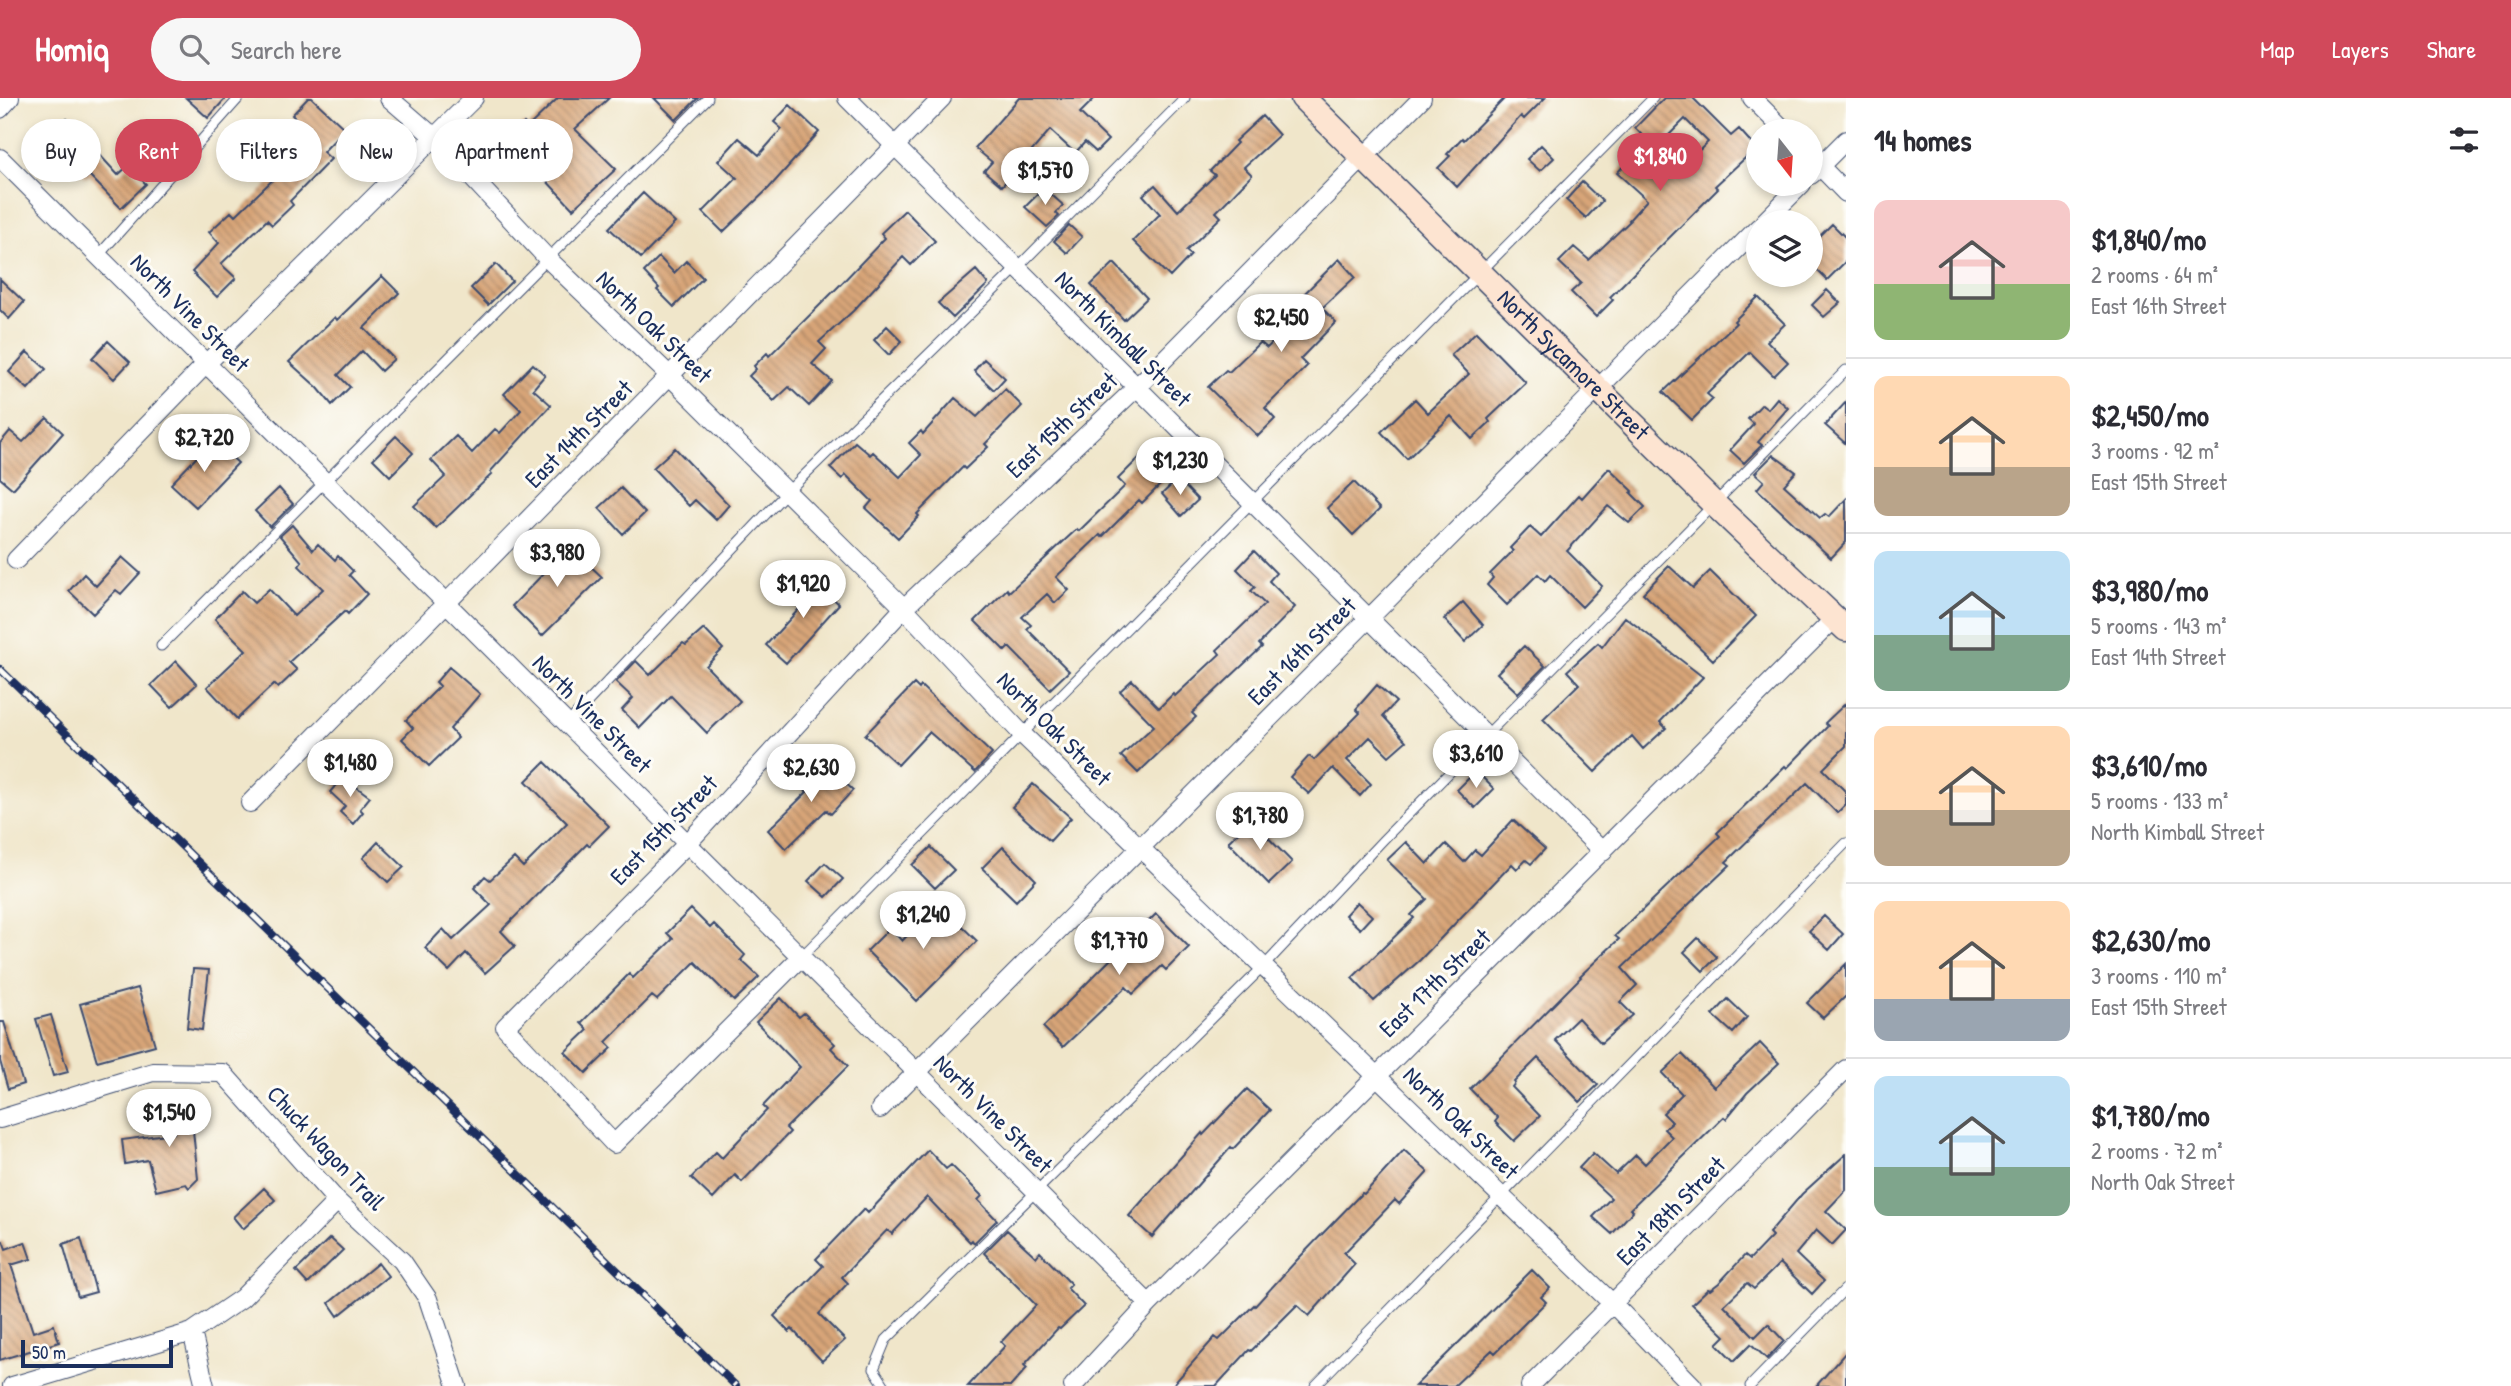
<!DOCTYPE html>
<html lang="en">
<head>
<meta charset="utf-8">
<style>
  :root { --surface:#fff; --page:#f7f7f7; --text:#2b2b33; --muted:#7c7c81; --line:#e1e1e2; --accent:#d1495b }
  body { margin:0; font-family:"Patrick Hand",sans-serif; background:var(--page); color:var(--text); height:100vh; display:flex; flex-direction:column; font-size:26px; white-space:nowrap }
  * { box-sizing:border-box; margin:0 }
  p { font-size:23px; color:var(--muted) }
  .icon { flex:none; width:38px; height:38px; fill:none; stroke:currentColor; stroke-width:2; stroke-linecap:round; stroke-linejoin:round }
  .map { position:relative; flex:1; overflow:hidden }
  .sheet { display:flex; flex-direction:column; background:var(--surface); width:665px }
  .sheet>* { flex:none }
  .banner { position:absolute; left:21px; top:21px; width:665px; height:63px; display:flex; gap:14px }
  .needle { width:46px; rotate:163deg }
  .buttons { position:absolute; left:1746px; top:21px; display:grid; gap:14px }
  .buttons a { display:grid; place-items:center; width:77px; height:77px; border-radius:50%; background:var(--surface); box-shadow:0 4px 10px #0003; font-size:35px }
  .scale { position:absolute; left:21px; bottom:18px; width:152px; box-sizing:border-box; padding-left:7px; border:4px solid #1b2f5e; border-top:0; font-size:19px; line-height:24px; white-space:nowrap; color:#1b2f5e; -webkit-text-stroke:5px #fdfcf7; paint-order:stroke }
  .price { position:absolute; translate:-50% -60px; padding:0 16px; border-radius:24px; background:#fff; color:#222; font-size:23px; line-height:46px; filter:drop-shadow(0 2px 4px #0008) }
  .price::after { content:''; position:absolute; left:50%; top:42px; width:21px; height:16px; margin-left:-10px; background:inherit; clip-path:polygon(0 0,100% 0,50% 100%) }
  .price.on { background:var(--accent); color:#fff }
  ul { padding:0; list-style:none }
  li { display:flex; align-items:center; gap:21px; height:175px; padding:0 28px }
  li+li { border-top:2px solid var(--line) }
  li span { display:grid; place-items:center; flex:none; width:196px; height:140px; border-radius:14px; color:#555 }
  li>.icon { margin-inline-start:auto }
  span .icon { width:84px; height:84px; fill:#fffc; stroke-width:1 }
  li b { font-size:30px }
  h2 { display:flex; justify-content:space-between; align-items:center; height:84px; padding:0 28px; font-size:30px }
  .pill { padding:0 24px; border-radius:32px; background:var(--surface); box-shadow:0 4px 10px #0003; font-size:24px; line-height:63px }
  .pill.on { background:var(--accent); color:#fff }
  header { display:flex; align-items:center; gap:42px; box-sizing:border-box; height:98px; padding:0 35px; background:var(--accent); color:#fff }
  header strong { font-size:33px }
  nav { display:flex; gap:38px; margin-inline-start:auto; font-size:24px }
  .search { width:490px; height:63px; background:var(--page); display:flex; align-items:center; gap:18px; box-sizing:border-box; padding:0 24px; border-radius:38px; color:var(--muted); font-size:26px }
  main { display:flex; flex:1; min-height:0 }
  .map>svg:first-child { display:block }
  .building { fill:url(#building-back-hatch); fill-rule:evenodd }
  .lines { fill:none; stroke-linecap:round; stroke-linejoin:round }
  .service-casing { stroke:#3b4a6e; stroke-width:11 }
  .minor-casing { stroke:#3b4a6e; stroke-width:20 }
  .secondary-casing { stroke:#3b4a6e; stroke-width:27 }
  .service { stroke:#fff; stroke-width:9 }
  .minor { stroke:#fff; stroke-width:18 }
  .secondary { stroke:#fde4d1; stroke-width:24 }
  .rail-casing { stroke:#1b2f5e; stroke-width:8 }
  .rail { stroke:#fdfcf7; stroke-width:5; stroke-dasharray:16; stroke-linecap:butt }
  .labels { text-anchor:middle; stroke-width:6; stroke-linejoin:round; paint-order:stroke }
  .street-label { font-size:24px; fill:#1b2f5e; stroke:#fdfcf7 }
</style>
</head>
<body>
<header>
<strong>Homiq</strong>
<div class="search"><svg class="icon" aria-label="search" viewBox="0 0 24 24"><circle cx="10" cy="10" r="6"/><path d="M15 15l6 6"/></svg>Search here</div>
<nav><a>Map</a><a>Layers</a><a>Share</a></nav>
</header>
<main>
<div class="map">
<svg width="1846" height="1288" viewBox="0 0 1846 1288">
  <defs>
    <pattern id="building-back-hatch" width="6" height="6" patternUnits="userSpaceOnUse" patternTransform="scale(1.75)"><rect width="6" height="6" fill="#d8a578"/><path d="M-1 5l2 2M0 0l6 6M5-1l2 2" fill="none" stroke="#ae8766"/></pattern>
  </defs>
  <rect width="100%" height="100%" fill="#fdfcf7"/>
  <filter id="ink" filterUnits="userSpaceOnUse"><feTurbulence type="fractalNoise" baseFrequency=".0143" numOctaves="2"/><feDisplacementMap in="SourceGraphic" scale="14" xChannelSelector="R" yChannelSelector="G"/><feConvolveMatrix kernelMatrix="1 2 1 2 8 2 1 2 1" color-interpolation-filters="sRGB"/></filter>
  <filter id="wash" filterUnits="userSpaceOnUse"><feTurbulence type="fractalNoise" baseFrequency=".00686" numOctaves="4" result="noise"/><feDisplacementMap in="SourceGraphic" scale="28" xChannelSelector="R" yChannelSelector="G"/><feGaussianBlur stdDeviation="1.57" result="paint"/><feColorMatrix in="noise" values="0 0 0 0 0 0 0 0 0 0 0 0 0 0 0 0 0 1.4 0 .05"/><feComposite in="paint" operator="in"/></filter>
  <g filter="url(#wash)">
    <rect width="100%" height="100%" fill="#f0e6ca"/>
    <g id="blocks">
      <path class="building" d="M186,0H226L208,20Z
        M308,0H312L345,31L323,54L331,61L290,103L293,107L272,127L267,122L221,166L236,180L217,199L192,174L219,145L209,134L231,114L235,118L282,73L272,64L305,30L292,17Z
        M558,0H609L575,31L616,71L573,111L544,80L510,50L514,46L509,41L524,25L528,29Z
        M654,0H698L676,22Z
        M1019,0H1095L1080,15L1108,42L1096,54L1085,44L1075,55L1050,32L1002,88L984,73L992,64L975,50Z
        M1502,0H1545L1524,21L1521,18L1457,89L1438,70L1450,58L1447,56L1462,40L1464,42L1504,1Z
        M1664,0H1693L1731,38L1739,31L1756,50L1715,88L1718,91L1610,199L1613,202L1596,219L1571,194L1581,185L1559,164L1574,149L1589,162L1630,123L1629,122L1647,102L1617,75L1647,42L1635,30ZM1685,21L1708,44L1683,68L1661,45Z
        M790,7L819,34L769,90L723,134L703,114L737,80L718,63L739,40L759,57L782,31L774,24Z
        M1262,18L1279,37L1244,69L1252,77L1216,114L1221,119L1186,153L1191,157L1170,179L1133,143L1160,116L1143,97L1155,87L1178,113L1215,77L1210,73L1237,45L1235,43Z
        M67,21L118,77L128,68L146,86L121,110L89,77L86,80L48,38Z
        M158,26L182,49L167,64L143,41Z
        M1541,47L1554,60L1540,73L1527,61Z
        M1582,84L1602,103L1586,120L1566,102Z
        M1044,90L1063,107L1056,115L1059,118L1047,129L1025,109Z
        M643,95L675,125L641,160L609,130Z
        M905,112L935,143L911,167L903,159L853,213L819,244L826,251L812,266L832,283L809,308L789,289L774,303L749,278L756,271L754,268L767,255L769,258L840,187L885,140L881,135Z
        M1832,126L1846,140V163L1827,182L1811,166V147Z
        M1069,127L1082,139L1067,155L1054,143Z
        M659,159L674,175L686,163L703,180L674,209L657,192L659,190L644,174Z
        M1339,161L1355,179L1322,210L1336,224L1300,261L1307,268L1265,310L1275,321L1258,338L1208,289L1226,272L1229,274L1260,244L1267,250L1291,227L1282,218Z
        M1114,165L1147,200L1124,222L1091,187Z
        M496,166L512,183L488,207L471,190Z
        M976,172L988,186L953,220L938,205Z
        M382,178L399,195L364,230L394,261L381,273L362,253L338,277L350,289L332,307L318,290L289,264L335,219L337,222Z
        M0,181L24,204L9,221L0,212Z
        M1827,192L1840,205L1824,219L1812,207Z
        M1758,199L1785,226L1767,243L1788,264L1774,278L1750,254L1707,296L1713,301L1692,322L1663,294L1736,225L1734,223Z
        M887,228L902,243L889,257L874,242Z
        M1476,234L1526,285L1488,321L1490,324L1472,341L1451,318L1407,361L1381,334L1415,301L1428,315L1469,276L1451,257Z
        M108,243L130,264L114,281L92,260Z
        M27,254L46,271L28,291L9,274Z
        M984,261L1005,280L994,292L974,273Z
        M533,266L545,277L533,291L551,307L490,374L492,376L436,430L414,408L446,378L431,362L456,338L472,355L495,331L500,335L521,312L504,296Z
        M1005,291L1022,308L985,346L988,349L965,371L963,369L917,416L919,418L898,440L866,410L872,403L846,377L842,381L830,370L855,344L870,357L873,354L900,379L921,357L909,345L921,333L923,336L955,300L977,319Z
        M1777,300L1788,310L1758,344L1762,347L1744,365L1730,352L1754,326L1748,321L1762,306L1768,311Z
        M1846,304V346L1825,327Z
        M47,320L63,335L13,391L0,380V345L10,333L23,344Z
        M396,338L413,355L390,378L373,361Z
        M213,342L238,365L196,409L171,386Z
        M675,350L729,407L716,422L695,402L689,408L653,370Z
        M1773,357L1796,374L1784,387L1820,420L1825,416L1829,419L1846,401V444L1831,460L1757,391L1764,383L1755,375Z
        M1140,359L1164,383L1142,405L1139,402L1102,439L1100,437L1056,479L1069,492L1055,505L1047,496L1022,519L1031,527L1027,531L1069,573L1050,591L1009,549L1005,553L975,523L1007,491L1009,494L1077,431L1079,433L1125,388L1118,381Z
        M1609,370L1633,393L1631,395L1645,409L1629,425L1608,408L1567,453L1602,488L1582,509L1550,477L1545,483L1538,476L1507,507L1487,487L1493,480L1490,476L1513,453L1510,450L1530,429L1541,439L1579,397L1582,400Z
        M1178,381L1198,402L1181,418L1162,396Z
        M1354,384L1380,411L1353,437L1327,410Z
        M279,390L293,406L270,429L255,413Z
        M621,390L645,415L623,436L599,410Z
        M292,427L313,452L318,446L335,462L338,458L353,473L349,477L367,496L348,516L345,513L289,564L297,572L278,590L274,586L237,621L207,589L246,552L215,521L242,493L254,505L269,491L294,518L323,491L299,468L302,464L280,438Z
        M565,444L602,479L542,538L512,508L548,471L543,466Z
        M1254,453L1276,475L1269,483L1295,509L1259,546L1262,549L1192,615L1196,619L1138,675L1121,658L1154,628L1120,593L1132,582L1159,610L1173,596L1175,598L1220,556L1217,552L1265,506L1251,493L1255,489L1237,471Z
        M122,459L140,475L121,496L116,492L93,516L69,493L84,476L96,488Z
        M1669,468L1693,490L1710,473L1756,518L1713,562L1643,495Z
        M811,480L839,506L786,565L766,547L800,510L790,501Z
        M1463,504L1483,527L1465,544L1444,521Z
        M1625,519L1703,579L1660,624L1666,630L1643,651L1632,638L1595,674L1543,621L1579,586L1567,573L1598,545L1602,549Z
        M704,531L723,551L706,568L740,603L707,635L671,598L640,630L622,612L633,600L616,584L636,563L650,577L683,545L686,547Z
        M1524,548L1545,568L1518,595L1497,575Z
        M176,563L197,586L172,609L151,587Z
        M449,569L480,596L450,631L458,640L429,668L402,641L413,630L406,622L440,588L436,584Z
        M914,586L919,591L921,588L992,656L975,674L929,634L898,667L865,637Z
        M1377,587L1396,604L1383,618L1406,643L1389,658L1370,639L1347,662L1371,686L1360,698L1333,670L1309,696L1290,679L1309,658L1314,662L1360,615L1356,611Z
        M1846,605V648L1823,671L1846,694V706L1837,715L1807,685L1726,764L1730,767L1622,870L1637,887L1620,904L1633,917L1601,945L1578,920L1555,942L1598,987L1580,1004L1538,960L1514,984L1515,985L1512,989L1540,1018L1514,1043L1495,1024L1498,1020L1470,991L1581,879L1580,878L1619,841L1615,838L1720,738L1717,735L1785,668L1787,670L1828,628L1825,625Z
        M820,662L853,692L831,716L826,712L786,751L768,732L807,694L798,685Z
        M545,664L609,728L589,748L587,746L501,833L515,848L485,875L466,855L449,873L425,850L443,831L453,842L491,807L474,790L485,778L490,782L514,760L523,769L567,725L526,683Z
        M1476,673L1494,691L1475,710L1457,692Z
        M343,679L370,699L360,711L363,714L353,726L340,714L345,708L330,694Z
        M1033,686L1071,720L1050,743L1012,709Z
        M1251,722L1292,764L1269,786L1228,744Z
        M1513,722L1545,751L1531,766L1526,762L1517,771L1512,766L1420,862L1374,903L1352,880L1414,820L1411,817L1427,801L1387,762L1406,744L1427,766L1446,746L1464,764L1475,752L1481,757Z
        M378,744L404,769L388,784L363,760Z
        M931,749L954,772L935,790L912,767Z
        M1003,749L1036,782L1016,803L982,770Z
        M825,765L843,781L826,799L808,783Z
        M1357,804L1372,818L1360,831L1345,817Z
        M938,805L977,843L917,903L867,853L890,830L902,843Z
        M691,811L710,830L714,826L745,857L741,862L759,879L734,903L695,864L657,902L652,898L606,944L612,950L586,975L565,954L588,932L581,925L629,876L633,880L673,841L667,835Z
        M1156,816L1189,849L1166,872L1162,868L1133,896L1126,889L1063,949L1043,929Z
        M1824,818L1843,836L1829,852L1809,833Z
        M1698,840L1717,859L1703,873L1684,854Z
        M1846,866V898L1823,920L1807,905Z
        M193,871L209,872L202,932L187,930Z
        M138,890L155,947L97,963L80,906Z
        M781,900L799,919L804,915L835,946L831,950L848,968L786,1030L790,1034L742,1084L735,1077L713,1101L691,1080L716,1054L722,1060L767,1012L763,1008L800,969L756,924Z
        M1728,901L1747,919L1733,935L1713,917Z
        M51,917L68,974L53,978L36,921Z
        M0,924H4L23,986L8,991L0,963Z
        M1760,945L1779,965L1747,995L1726,1021L1724,1019L1630,1111L1633,1113L1612,1136L1593,1119L1611,1100L1579,1070L1593,1055L1616,1076L1636,1057L1645,1066L1672,1039L1664,1031L1672,1024L1663,1015L1682,996L1662,975L1682,956L1714,989Z
        M1247,991L1270,1012L1233,1051L1231,1049L1152,1139L1129,1118L1202,1035L1203,1037Z
        M189,994L198,1081L189,1090L186,1086L156,1093L148,1062L125,1066L122,1042L174,1035L170,996Z
        M928,1052L946,1071L951,1067L982,1098L978,1102L997,1122L974,1145L972,1142L970,1144L927,1099L892,1136L887,1132L842,1179L848,1185L819,1216L845,1242L822,1263L792,1231L789,1234L774,1218L823,1168L816,1161L864,1111L868,1115Z
        M1404,1052L1428,1074L1399,1106L1395,1102L1344,1155L1355,1166L1309,1218L1297,1207L1251,1253L1249,1252L1216,1288H1172L1215,1239L1219,1242L1254,1207L1255,1208L1297,1162L1362,1095L1364,1096Z
        M1846,1056V1092L1826,1113L1846,1132L1832,1147L1816,1132L1796,1156L1824,1183L1812,1196L1780,1165L1754,1191L1747,1185L1724,1207L1755,1239L1768,1226L1784,1243L1767,1261L1751,1246L1734,1263L1717,1246L1725,1238L1692,1206L1708,1191L1710,1192L1719,1185L1745,1157L1750,1161L1772,1138L1769,1135L1802,1096Z
        M264,1090L275,1102L243,1131L233,1119Z
        M1007,1132L1036,1159L1040,1154L1071,1186L1067,1190L1084,1208L1060,1231L1058,1230L1024,1267L1027,1270L1011,1288H968L1005,1248L1001,1244L1036,1207L984,1155Z
        M81,1140L96,1194L78,1199L63,1146Z
        M330,1140L343,1152L308,1186L296,1173Z
        M3,1143L6,1151L25,1144L31,1161L11,1167L33,1234L54,1227L59,1244L0,1262V1144Z
        M378,1165L388,1178L338,1218L329,1205Z
        M1532,1172L1550,1190L1541,1199L1546,1204L1495,1255L1492,1252L1454,1288H1415Z
        M1846,1254V1288H1816Z"/>
    </g>
  </g>
  <g filter="url(#ink)">
    <use href="#blocks" fill-opacity="0" stroke="#3b4a6e" stroke-width="2"/>
    <g class="lines">
      <g class="service-casing">
        <path id="service" d="M98,158L239,0
          M161,548L708,0
          M567,626L786,395L1017,170L1185,0
          M801,859L1653,0
          M885,1288L874,1271L886,1242L1264,868L1383,742L1846,272
          M1315,1288L1846,745
          M1750,1288L1846,1190"/>
      </g>
      <g class="minor-casing">
        <path id="minor" d="M389,0L434,39L548,161L670,278L904,510L1022,636L1613,1206L1693,1288
          M847,0L1603,754
          M1752,0L1785,33
          M0,11L10,0
          M1811,59L1846,95
          M0,60L1149,1206
          M1811,77L1846,42
          M1764,124L1802,86
          M16,462L206,266L474,0
          M250,705L942,0
          M801,859L614,1046L505,929L687,746L904,510L1137,289L1422,0
          M880,1011L1759,129
          M0,1021L153,974L223,975L337,1103L402,1163L428,1201L457,1288
          M192,1234L205,1288
          M12,1288L192,1234L242,1200L337,1103
          M1073,1288L1149,1206L1835,520
          M1530,1288L1846,971"/>
      </g>
      <g class="secondary-casing">
        <g id="secondary">
          <path id="s1" d="M1303,0L1713,405L1846,531"/>
        </g>
      </g>
      <use href="#service" class="service"/>
      <use href="#minor" class="minor"/>
      <use href="#secondary" class="secondary"/>
      <g class="rail-casing">
        <path id="rail" d="M0,571L736,1288"/>
      </g>
      <use href="#rail" class="rail"/>
    </g>
  </g>
  <g class="labels">
    <g class="street-label">
      <text transform="translate(190 215) rotate(45)" y="8">North Vine Street</text>
      <text transform="translate(654 229) rotate(44)" y="8">North Oak Street</text>
      <text transform="translate(1123 241) rotate(45)" y="8">North Kimball Street</text>
      <text dy="8" stroke="none"><textPath href="#s1" startOffset="380">North Sycamore Street</textPath></text>
      <text transform="translate(1062 327) rotate(-43)" y="8">East 15th Street</text>
      <text transform="translate(579 336) rotate(-45)" y="8">East 14th Street</text>
      <text transform="translate(1302 553) rotate(-45)" y="8">East 16th Street</text>
      <text transform="translate(592 616) rotate(45)" y="8">North Vine Street</text>
      <text transform="translate(1054 631) rotate(45)" y="8">North Oak Street</text>
      <text transform="translate(664 732) rotate(-46)" y="8">East 15th Street</text>
      <text transform="translate(1435 885) rotate(-44)" y="8">East 17th Street</text>
      <text transform="translate(993 1016) rotate(45)" y="8">North Vine Street</text>
      <text transform="translate(1461 1025) rotate(44)" y="8">North Oak Street</text>
      <text transform="translate(326 1050) rotate(47)" y="8">Chuck Wagon Trail</text>
      <text transform="translate(1671 1113) rotate(-45)" y="8">East 18th Street</text>
    </g>
  </g>
</svg>
<div class="buttons">
<a><svg class="needle" viewBox="-14 -14 28 28"><path d="M0-13l5 13h-10z" fill="#e53935"/><path d="M0 13l5-13h-10z" fill="#7c7c81"/></svg></a>
<a><svg class="icon" aria-label="layers" viewBox="0 0 24 24"><path d="M12 4l9 5-9 5-9-5zM3 14l9 5 9-5"/></svg></a>
</div>
<div class="scale">50 m</div>
<b class="price on" style="left:1660px;top:95px">$1,840</b>
<b class="price" style="left:1045px;top:109px">$1,570</b>
<b class="price" style="left:1281px;top:256px">$2,450</b>
<b class="price" style="left:204px;top:376px">$2,720</b>
<b class="price" style="left:1180px;top:399px">$1,230</b>
<b class="price" style="left:557px;top:491px">$3,980</b>
<b class="price" style="left:803px;top:522px">$1,920</b>
<b class="price" style="left:1476px;top:692px">$3,610</b>
<b class="price" style="left:350px;top:701px">$1,480</b>
<b class="price" style="left:811px;top:706px">$2,630</b>
<b class="price" style="left:1260px;top:754px">$1,780</b>
<b class="price" style="left:923px;top:853px">$1,240</b>
<b class="price" style="left:1119px;top:879px">$1,770</b>
<b class="price" style="left:169px;top:1051px">$1,540</b>
<div class="banner">
<a class="pill">Buy</a>
<a class="pill on">Rent</a>
<a class="pill">Filters</a>
<a class="pill">New</a>
<a class="pill">Apartment</a>
</div>
</div>
<section class="sheet">
<h2>14 homes<svg class="icon" aria-label="filters" viewBox="0 0 24 24"><path d="M4 7h16M4 17h16"/><circle cx="9" cy="7" r="2"/><circle cx="15" cy="17" r="2"/></svg></h2>
<ul>
<li><span style="background:linear-gradient(#f6c9c9 60%,#8fb573 0)"><svg class="icon" aria-label="home" viewBox="0 0 24 24"><path d="M3 11l9-7 9 7M6 9v11h12V9"/></svg></span><div><b>$1,840/mo</b><p>2 rooms · 64 m²</p><p>East 16th Street</p></div></li>
<li><span style="background:linear-gradient(#ffd9b3 65%,#b9a48a 0)"><svg class="icon" aria-label="home" viewBox="0 0 24 24"><path d="M3 11l9-7 9 7M6 9v11h12V9"/></svg></span><div><b>$2,450/mo</b><p>3 rooms · 92 m²</p><p>East 15th Street</p></div></li>
<li><span style="background:linear-gradient(#bfe0f5 60%,#7fa58c 0)"><svg class="icon" aria-label="home" viewBox="0 0 24 24"><path d="M3 11l9-7 9 7M6 9v11h12V9"/></svg></span><div><b>$3,980/mo</b><p>5 rooms · 143 m²</p><p>East 14th Street</p></div></li>
<li><span style="background:linear-gradient(#ffd9b3 60%,#b9a48a 0)"><svg class="icon" aria-label="home" viewBox="0 0 24 24"><path d="M3 11l9-7 9 7M6 9v11h12V9"/></svg></span><div><b>$3,610/mo</b><p>5 rooms · 133 m²</p><p>North Kimball Street</p></div></li>
<li><span style="background:linear-gradient(#ffd9b3 70%,#9aa5b1 0)"><svg class="icon" aria-label="home" viewBox="0 0 24 24"><path d="M3 11l9-7 9 7M6 9v11h12V9"/></svg></span><div><b>$2,630/mo</b><p>3 rooms · 110 m²</p><p>East 15th Street</p></div></li>
<li><span style="background:linear-gradient(#bfe0f5 65%,#7fa58c 0)"><svg class="icon" aria-label="home" viewBox="0 0 24 24"><path d="M3 11l9-7 9 7M6 9v11h12V9"/></svg></span><div><b>$1,780/mo</b><p>2 rooms · 72 m²</p><p>North Oak Street</p></div></li>
</ul>
</section>
</main>
</body>
</html>
